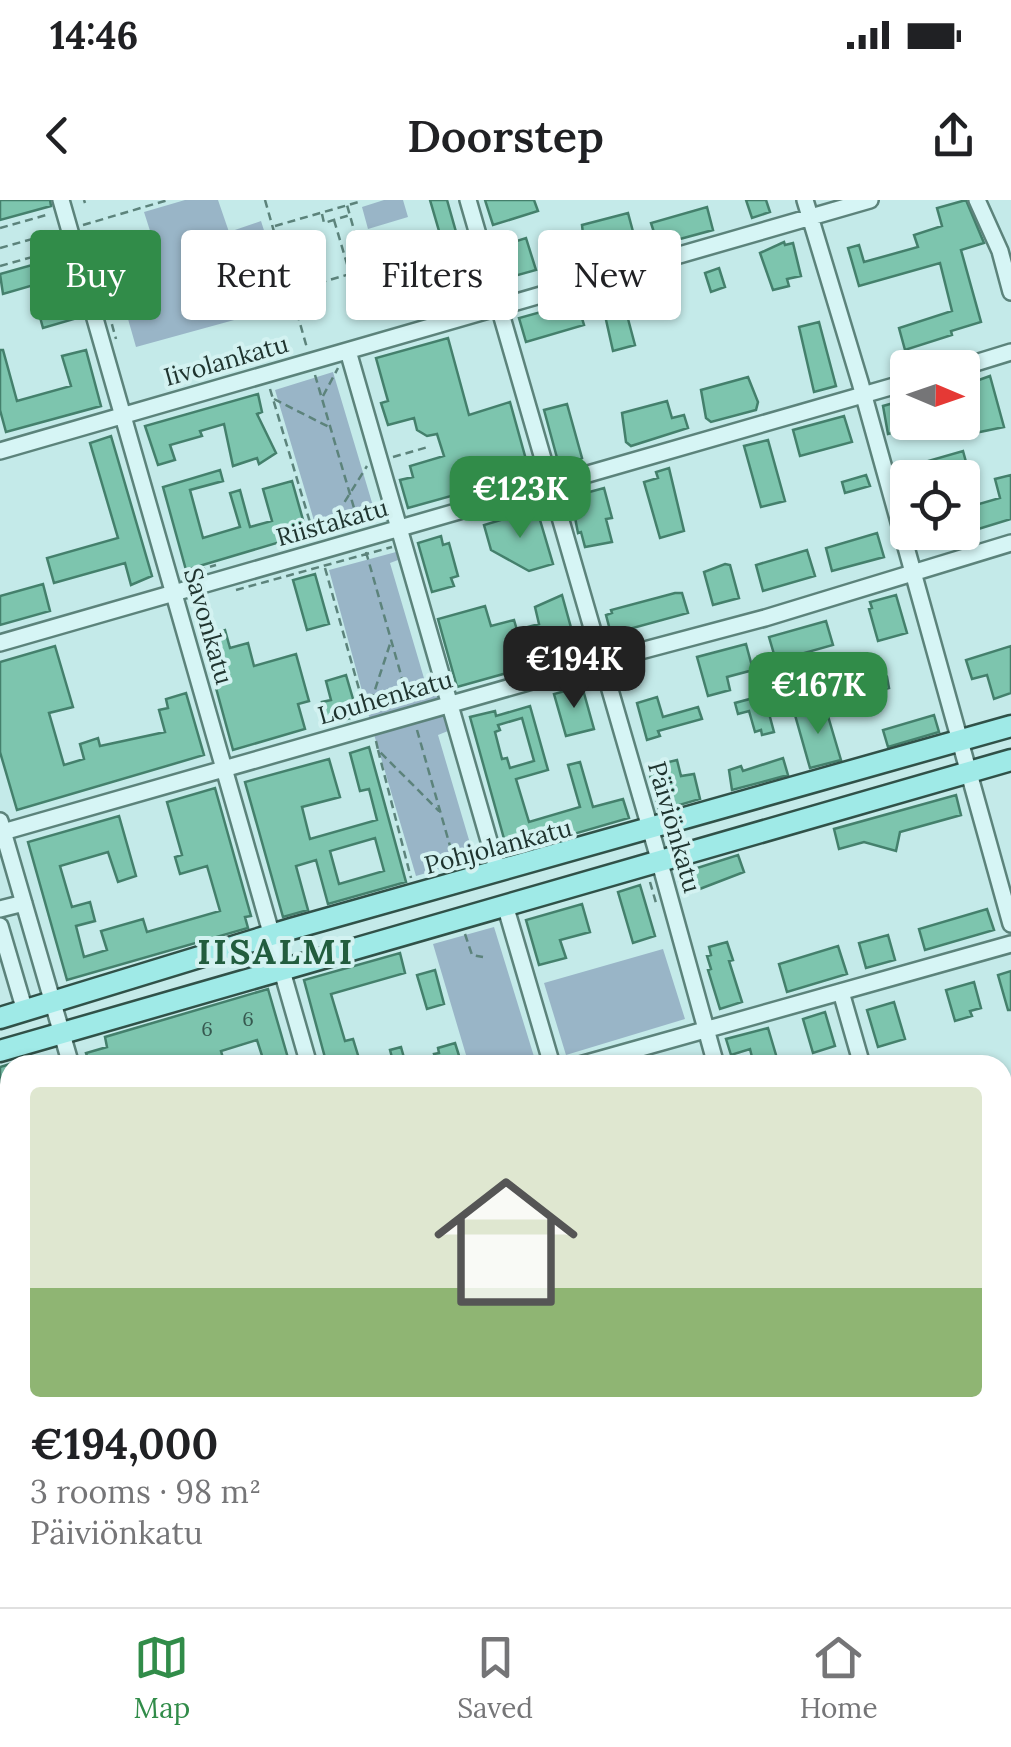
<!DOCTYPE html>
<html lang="en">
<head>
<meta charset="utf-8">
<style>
  :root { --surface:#fff; --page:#f6f6f6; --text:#202124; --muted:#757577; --line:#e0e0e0; --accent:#318c49 }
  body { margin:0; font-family:Lora,serif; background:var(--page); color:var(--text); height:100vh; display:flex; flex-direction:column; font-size:38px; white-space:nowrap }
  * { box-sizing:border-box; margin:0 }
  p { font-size:32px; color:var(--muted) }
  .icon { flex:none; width:55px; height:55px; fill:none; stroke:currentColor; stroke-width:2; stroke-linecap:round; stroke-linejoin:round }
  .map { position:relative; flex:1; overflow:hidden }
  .side { position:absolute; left:0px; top:855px; width:1012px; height:552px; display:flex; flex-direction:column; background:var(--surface); border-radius:30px 30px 0 0; box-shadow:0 2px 8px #0004 }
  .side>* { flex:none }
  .hud { position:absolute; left:30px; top:30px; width:952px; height:90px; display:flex; gap:20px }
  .needle { width:65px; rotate:92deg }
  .controls { position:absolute; left:890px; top:150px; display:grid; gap:20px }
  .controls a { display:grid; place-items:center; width:90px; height:90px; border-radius:10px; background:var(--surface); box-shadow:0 2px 8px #0004; font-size:50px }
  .price { position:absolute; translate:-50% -85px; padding:0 22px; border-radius:20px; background:var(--accent); color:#fff; font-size:32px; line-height:65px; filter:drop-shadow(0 2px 5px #0008) }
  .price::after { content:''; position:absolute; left:50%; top:60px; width:30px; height:22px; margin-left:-15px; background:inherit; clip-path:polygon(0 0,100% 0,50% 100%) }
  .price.on { background:#222; color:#fff }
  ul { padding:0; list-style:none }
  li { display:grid; align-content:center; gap:20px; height:530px; padding:0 30px }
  li span { display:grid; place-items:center; height:310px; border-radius:10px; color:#555 }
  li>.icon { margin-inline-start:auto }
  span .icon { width:180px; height:180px; fill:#fffc; stroke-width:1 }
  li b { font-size:42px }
  .chip { padding:0 35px; border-radius:10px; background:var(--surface); box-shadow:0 2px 8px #0004; font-size:35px; line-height:90px }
  .chip.on { background:var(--accent); color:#fff }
  .status { display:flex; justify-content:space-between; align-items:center; height:70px; padding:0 50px; background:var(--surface); direction:ltr }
  .status svg { height:28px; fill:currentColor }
  header { display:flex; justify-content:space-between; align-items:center; height:130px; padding:0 30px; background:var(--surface); font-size:45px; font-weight:600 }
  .dock { display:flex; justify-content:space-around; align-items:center; height:140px; border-top:2px solid var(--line); background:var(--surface); font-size:28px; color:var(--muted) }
  .dock a { display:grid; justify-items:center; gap:5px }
  .dock .on { color:var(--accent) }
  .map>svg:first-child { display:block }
  .green { fill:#99b5c7 }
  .water { fill:#bda5bd; stroke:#8b6d8a; stroke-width:2.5 }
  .building { fill:#7dc5ae; stroke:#44806c; stroke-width:2.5; fill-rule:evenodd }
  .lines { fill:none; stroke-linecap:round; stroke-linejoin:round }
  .minor-casing { stroke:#5c837b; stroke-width:20 }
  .major-casing { stroke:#305148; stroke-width:25 }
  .path { stroke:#5c837b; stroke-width:2.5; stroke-dasharray:8 5; stroke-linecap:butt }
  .minor { stroke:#d6f5f5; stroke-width:15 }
  .major { stroke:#9feae7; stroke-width:20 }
  .labels { text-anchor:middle; stroke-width:8; stroke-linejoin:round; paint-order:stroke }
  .number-label { font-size:20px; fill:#36584f }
  .street-label { font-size:25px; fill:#1f342f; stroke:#d3f2f1 }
  .district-label { font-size:35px; font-weight:bold; letter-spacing:2.5px; fill:#225d3e; stroke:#d3f2f1 }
</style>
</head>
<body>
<div class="status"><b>14:46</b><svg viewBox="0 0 49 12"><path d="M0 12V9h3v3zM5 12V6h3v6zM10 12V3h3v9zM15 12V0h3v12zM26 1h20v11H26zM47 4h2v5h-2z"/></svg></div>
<header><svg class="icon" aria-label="back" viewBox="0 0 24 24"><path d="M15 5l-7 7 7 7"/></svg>Doorstep<svg class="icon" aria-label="share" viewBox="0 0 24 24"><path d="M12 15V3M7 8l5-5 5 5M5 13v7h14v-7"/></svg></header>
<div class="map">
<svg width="1011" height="1407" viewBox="0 0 1011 1407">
  <rect width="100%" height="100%" fill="#c4eae9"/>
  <path class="green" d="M185,0H218L229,32L261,21L283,90L256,98L260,113L136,147L122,98L109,101L95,54L152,37L144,12Z
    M384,0H403L408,17L368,29L362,7Z
    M333,172L376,316L318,334L275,190Z
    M396,352L398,360L390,363L426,485L434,483L439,501L370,520L329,370Z
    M443,511L448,531L438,535L472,650L481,648L484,656L416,676L373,531Z
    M494,727L536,863L527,865H469L433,744Z
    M663,749L685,819L566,855L544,783Z
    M0,940L10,971V1019L0,1027Z"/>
  <path class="water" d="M0,1187L10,1196V1398H116L118,1407H0Z"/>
  <path class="building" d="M0,0H50L51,6L0,20Z
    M430,0H447L473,92L406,110L394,70L446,55Z
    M485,0H534L538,11L493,25Z
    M746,0H766L770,12L752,18Z
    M966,0L984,43L961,50L981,122L951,131L952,135L905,150L899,128L952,111L940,63L859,86L848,48L859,45L864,62L918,47L914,35L942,26L937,8Z
    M707,7L713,30L658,45L651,23Z
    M628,13L635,39L627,41L628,45L590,52L588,43L584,44L582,25Z
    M526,38L536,70L507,78L498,47Z
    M784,42L785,45L793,43L801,76L787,79L789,86L773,90L760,53Z
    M57,58L73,101L69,102L74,119L43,128L38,110L43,109L37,84L3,94L0,74Z
    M719,68L725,87L711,92L705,73Z
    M620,89L635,145L613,151L602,102L606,101L608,93Z
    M577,102L584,125L526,142L519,118Z
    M819,122L836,186L814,192L799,127Z
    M448,138L469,215L510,202L530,274L491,285L488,277L459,286L462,293L408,308L400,280L413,277L410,266L444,256L437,234L427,236L417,230L414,218L388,225L381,203L388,201L376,158Z
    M0,150H3L17,201L71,186L62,156L86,150L101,206L6,232L0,210Z
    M990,176L1004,227L975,233L962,186Z
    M748,177L758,202L756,210L711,222L706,218L701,190Z
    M258,194L262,212L257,214L276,253L259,264L257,258L233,266L224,224L200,231L202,236L170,245L175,260L158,265L145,226Z
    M908,199V229L888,234L883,206Z
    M667,201L672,218L684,215L688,228L631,246L626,242L622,213Z
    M567,204L582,258L559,265L544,210Z
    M844,216L852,242L800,256L793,230Z
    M111,236L152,376L131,385L125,363L54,383L47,358L118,338L90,243Z
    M768,240L785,301L761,307L744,246Z
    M963,251L966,262L903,280L900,269Z
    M669,268L684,331L660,338L644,282L658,278L656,272Z
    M220,270L223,281L190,290L203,338L240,327L230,293L240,290L250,327L272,321L263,289L292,281L307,334L186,370L163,287Z
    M866,275L870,286L845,293L842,282Z
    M1011,275V319L962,334V309L1000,298L995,279Z
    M604,288L612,318L606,319L612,342L585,347L581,332L578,333L571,297Z
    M527,312L540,320L553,364L529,371L491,350L484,325Z
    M925,332H956L957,335L929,343Z
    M877,333L884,357L832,371L826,348Z
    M441,336L443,345L449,343L458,376L451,378L454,386L432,392L418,343Z
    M807,350L815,376L763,391L756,365Z
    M725,364L730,365L739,398L713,405L704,372Z
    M315,374L329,424L307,430L293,380Z
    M43,384L50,411L0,425V396Z
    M675,393H682L688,413L611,434L606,415L612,413L611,410Z
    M562,395L578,453L457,487L438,419L485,406L491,426L514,420L517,430L539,424L535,407Z
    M896,395L907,433L878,441L869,409L872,408L870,402Z
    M826,421L833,445L776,461L769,437Z
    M225,430L230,448L248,443L254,466L296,454L309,501L298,504L305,529L233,550L202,437Z
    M746,444L753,470L727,477L730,490L708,496L697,457Z
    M55,446L73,507L49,513L64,565L84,559L80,544L98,538L100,546L165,532L159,510L168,508L166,499L186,493L204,555L17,610L0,552V462Z
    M1011,446V493L994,499L987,475L972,479L966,460Z
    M346,475L358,516L329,524L322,502L331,500L326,481Z
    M887,477L889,488L872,492L876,510L864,513L861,497L834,505L831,496Z
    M582,486L594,529L566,536L554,494Z
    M768,494L771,505L767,506L774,532L762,535L761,530L755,532L749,511L738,514L735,503Z
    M657,497L663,517L698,507L702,519L658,531L660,536L647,540L637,503Z
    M530,506L548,570L516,579L529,622L580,607L568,565L580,562L593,607L623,599L629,618L508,653L470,517L495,511L496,516ZM522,518L534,561L510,568L507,558L502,559L495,532L500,530L498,525Z
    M825,506L841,560L810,568L795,515Z
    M934,515L939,532L888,547L883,530Z
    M369,547L406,682L328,704L316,660L296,666L308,710L283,717L245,582L329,559L340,597L302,607L310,639L377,620L369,589L360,591L350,553ZM375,638L384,671L339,684L330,651Z
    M783,558L788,575L732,590L729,570L741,566L743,571Z
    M677,560L681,576L694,574L700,599L659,611L648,567Z
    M215,588L251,716L245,717L248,728L67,780L28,642L119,616L136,676L118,682L108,652L60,666L72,707L90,702L95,721L76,726L84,757L107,750L101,731L143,719L147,732L220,711L207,666L180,674L175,657L182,655L167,602Z
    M956,595L961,615L900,632L896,651L864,642L839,649L834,629Z
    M738,655L744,672L684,695L678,674Z
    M640,685L655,736L633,743L618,692Z
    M582,704L590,732L560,740L566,758L539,765L526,720Z
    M987,709L994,730L925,750L919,729Z
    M888,735L895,760L866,768L859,743Z
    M727,742L733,760L729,761L742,802L720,809L708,770L711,769L707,756L711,755L709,747Z
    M838,746L847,774L787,792L779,764Z
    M400,753L405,773L331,794L345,841L353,839L361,865H327L304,780Z
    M435,770L444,804L427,809L417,775Z
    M1011,771V810H1008L998,775Z
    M974,782L981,808L970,811L972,816L955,821L946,790Z
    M268,789L290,865H265L257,840L221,851L225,865H90L86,853L107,847L105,837Z
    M894,802L905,839L878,847L867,810Z
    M825,812L835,846L813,853L803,819Z
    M768,828L779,865H754L750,849L731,855L726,839Z
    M455,843L462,865H437L434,854L439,853L438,848Z
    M401,847L406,865H394L390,850Z
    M10,864V890L0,893V867Z
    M0,1090L10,1099V1109L0,1120Z
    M359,1398H429L430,1407H360Z
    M730,1398H750L751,1407H731Z
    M768,1398H804V1401L771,1407Z"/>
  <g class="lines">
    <g class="minor-casing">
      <path id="minor" d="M61,0L309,865
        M468,0L655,645L716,865
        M805,0L860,182L1011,724
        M977,0L1000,51L1011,92
        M348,151L498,672
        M959,168L1011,152
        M0,251L870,0
        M0,443L908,182
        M0,621L71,865
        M3,632L588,465L765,418L1011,343
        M505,705L552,865
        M0,709L24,703
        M0,726L25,811
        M841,792L862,865
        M580,865L1011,744
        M0,1142L10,1151
        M1002,1262L1011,1283
        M467,1398L469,1407
        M851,1398L852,1407"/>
    </g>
    <g class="major-casing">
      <path id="major" d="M0,818L291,729L1011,526
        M0,851L1011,560"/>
    </g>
    <path class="path" d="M84,0L85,3
      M265,0L307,148
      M322,14L324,23L350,15
      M334,20L350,74L365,69L347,5
      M83,25L168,0
      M275,26L362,1
      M0,28L50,14
      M0,48L54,33
      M0,66L61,49
      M98,74L116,139
      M256,101L350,74L354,79
      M110,110L125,106
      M315,175L359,325
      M270,189L315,339
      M323,196L338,168
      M274,199L329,227
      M393,257L428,247
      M324,335L367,266
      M366,352L409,503
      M325,368L366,514
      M185,374L216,365
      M236,390L392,347
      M367,514L391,441
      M417,530L456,667
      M376,541L378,550L439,611
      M378,550L411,678
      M650,682L656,703
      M465,734L472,755L483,757
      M0,915L10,912
      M1002,940L1011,938
      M0,1015L10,1017
      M136,1398L137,1407
      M647,1407L648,1398"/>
    <use href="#minor" class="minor"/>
    <use href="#major" class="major"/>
  </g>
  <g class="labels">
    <g class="number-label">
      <text x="248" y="826">6</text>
      <text x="207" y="836">6</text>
    </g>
    <g class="street-label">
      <text transform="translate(226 160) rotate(-16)" y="9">Iivolankatu</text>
      <text transform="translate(332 322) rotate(-16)" y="9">Riistakatu</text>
      <text transform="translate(209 426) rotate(74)" y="9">Savonkatu</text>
      <text transform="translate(385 497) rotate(-16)" y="9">Louhenkatu</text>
      <text transform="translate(675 627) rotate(74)" y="9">Päiviönkatu</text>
      <text transform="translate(498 646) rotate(-15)" y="9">Pohjolankatu</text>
    </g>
    <g class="district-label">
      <text x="276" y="764">IISALMI</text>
    </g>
  </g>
</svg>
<div class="controls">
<a><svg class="needle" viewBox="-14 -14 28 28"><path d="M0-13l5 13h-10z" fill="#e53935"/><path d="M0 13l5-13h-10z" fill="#757577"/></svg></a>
<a><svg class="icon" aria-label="locate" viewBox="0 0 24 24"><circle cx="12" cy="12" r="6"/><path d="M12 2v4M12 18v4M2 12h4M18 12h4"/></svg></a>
</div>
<b class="price" style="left:520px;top:341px">€123K</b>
<b class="price on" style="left:574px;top:511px">€194K</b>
<b class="price" style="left:818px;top:537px">€167K</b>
<div class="hud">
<a class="chip on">Buy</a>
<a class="chip">Rent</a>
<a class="chip">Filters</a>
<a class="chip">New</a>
</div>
<section class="side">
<ul>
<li><span style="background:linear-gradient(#dfe7d0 65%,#8fb573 0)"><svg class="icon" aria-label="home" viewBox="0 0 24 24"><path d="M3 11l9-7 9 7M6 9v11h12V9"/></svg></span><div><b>€194,000</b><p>3 rooms · 98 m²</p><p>Päiviönkatu</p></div></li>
</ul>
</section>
</div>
<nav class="dock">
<a class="on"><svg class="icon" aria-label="map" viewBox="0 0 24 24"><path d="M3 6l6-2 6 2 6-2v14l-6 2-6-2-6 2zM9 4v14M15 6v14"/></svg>Map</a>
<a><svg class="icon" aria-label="saved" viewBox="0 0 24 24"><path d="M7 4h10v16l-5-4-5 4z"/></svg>Saved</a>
<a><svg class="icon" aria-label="home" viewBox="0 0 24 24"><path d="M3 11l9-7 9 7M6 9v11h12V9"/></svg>Home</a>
</nav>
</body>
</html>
